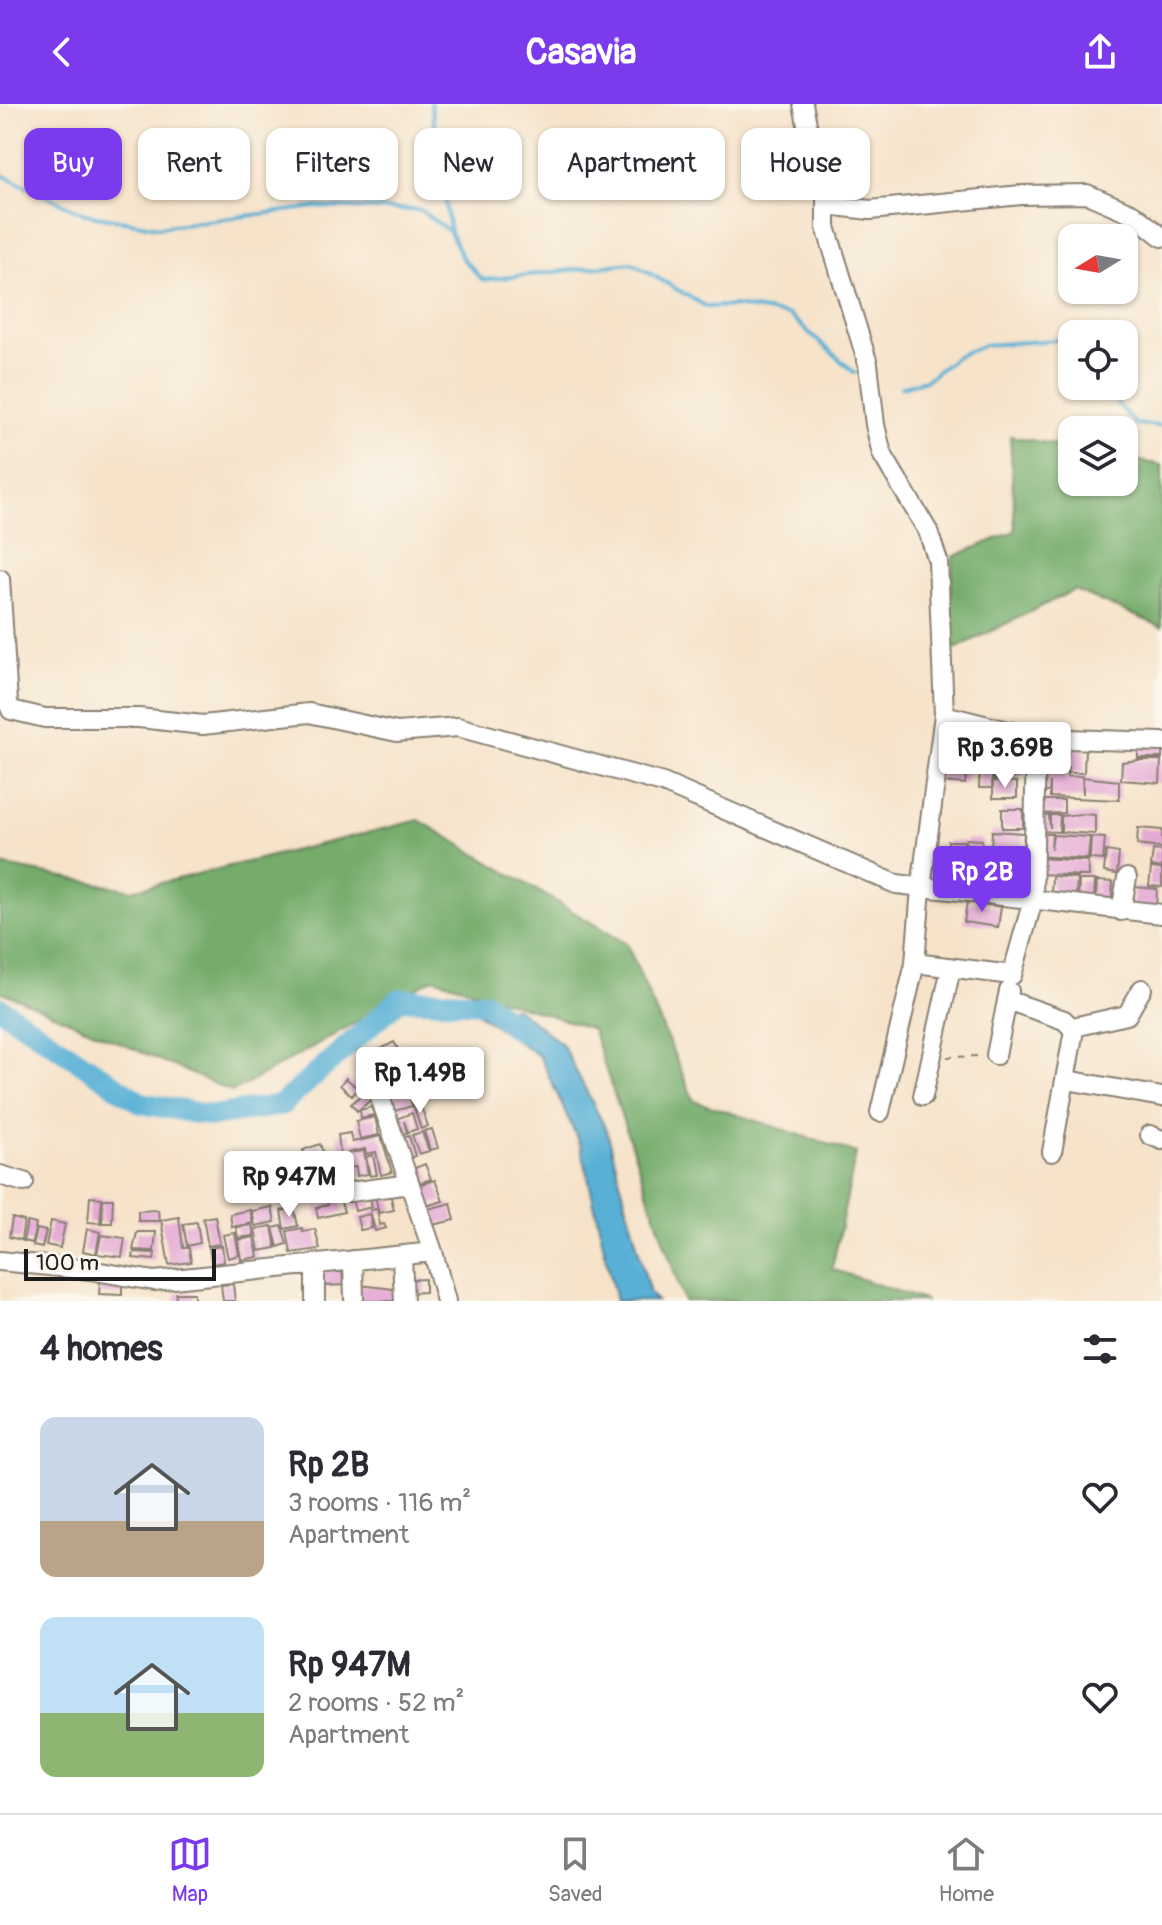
<!DOCTYPE html>
<html lang="en">
<head>
<meta charset="utf-8">
<style>
  :root { --surface:#fff; --page:#f2f2f3; --text:#2b2b33; --muted:#7c7c81; --line:#e1e1e2; --accent:#7c3aed }
  body { margin:0; font-family:Pangolin,sans-serif; background:var(--page); color:var(--text); height:100vh; display:flex; flex-direction:column; font-size:30px; white-space:nowrap }
  * { box-sizing:border-box; margin:0 }
  p { font-size:26px; color:var(--muted) }
  .icon { flex:none; width:44px; height:44px; fill:none; stroke:currentColor; stroke-width:2; stroke-linecap:round; stroke-linejoin:round }
  .map { position:relative; height:1197px; overflow:hidden }
  .panel { display:flex; flex-direction:column; background:var(--surface); flex:1 }
  .panel>* { flex:none }
  .guide { position:absolute; left:24px; top:24px; width:1114px; height:72px; display:flex; gap:16px }
  .needle { width:52px; rotate:259deg }
  .controls { position:absolute; left:1058px; top:120px; display:grid; gap:16px }
  .controls a { display:grid; place-items:center; width:80px; height:80px; border-radius:16px; background:var(--surface); box-shadow:0 2px 6px #0004; font-size:40px }
  .scale { position:absolute; left:24px; bottom:20px; width:192px; box-sizing:border-box; padding-left:8px; border:4px solid #1c1c1c; border-top:0; font-size:22px; line-height:28px; white-space:nowrap; color:#1c1c1c; -webkit-text-stroke:6px #fbf7ec; paint-order:stroke }
  .price { position:absolute; translate:-50% -68px; padding:0 18px; border-radius:8px; background:#fff; color:#222; font-size:26px; line-height:52px; filter:drop-shadow(0 2px 4px #0008) }
  .price::after { content:''; position:absolute; left:50%; top:48px; width:24px; height:18px; margin-left:-12px; background:inherit; clip-path:polygon(0 0,100% 0,50% 100%) }
  .price.active { background:var(--accent); color:#fff }
  ul { padding:0; list-style:none }
  li { display:flex; align-items:center; gap:24px; height:200px; padding:0 40px }
  li span { display:grid; place-items:center; flex:none; width:224px; height:160px; border-radius:16px; color:#555 }
  li>.icon { margin-inline-start:auto }
  span .icon { width:96px; height:96px; fill:#fffc; stroke-width:1 }
  li b { font-size:34px }
  h2 { display:flex; justify-content:space-between; align-items:center; height:96px; padding:0 40px; font-size:34px }
  .tag { padding:0 28px; border-radius:16px; background:var(--surface); box-shadow:0 2px 6px #0004; font-size:28px; line-height:72px }
  .tag.active { background:var(--accent); color:#fff }
  header { display:flex; justify-content:space-between; align-items:center; height:104px; padding:0 40px; background:var(--accent); color:#fff; font-size:36px; font-weight:700 }
  .dock { display:flex; justify-content:space-around; align-items:center; height:112px; border-top:2px solid var(--line); background:var(--surface); font-size:22px; color:var(--muted) }
  .dock a { display:grid; justify-items:center; gap:4px }
  .dock .active { color:var(--accent) }
  .map>svg:first-child { display:block }
  .forest { fill:#74ac6b; stroke:#486444; stroke-width:2 }
  .water { fill:#59b0d6; stroke:#3a6679; stroke-width:2 }
  .lines { fill:none; stroke-linecap:round; stroke-linejoin:round }
  .stream { stroke:#59b0d6; stroke-width:4 }
  .river { stroke:#59b0d6; stroke-width:22 }
  .building { fill:#e5a9d5 }
  .minor-casing { stroke:#898073; stroke-width:22 }
  .path { stroke:#898073; stroke-width:2; stroke-dasharray:6 6; stroke-linecap:butt }
  .minor { stroke:#fff; stroke-width:18 }
</style>
</head>
<body>
<header><svg class="icon" aria-label="back" viewBox="0 0 24 24"><path d="M15 5l-7 7 7 7"/></svg>Casavia<svg class="icon" aria-label="share" viewBox="0 0 24 24"><path d="M12 15V3M7 8l5-5 5 5M5 13v7h14v-7"/></svg></header>
<div class="map">
<svg width="1162" height="1197" viewBox="0 0 1162 1197">
  <rect width="100%" height="100%" fill="#fbf7ec"/>
  <filter id="ink" filterUnits="userSpaceOnUse"><feTurbulence type="fractalNoise" baseFrequency=".0125" numOctaves="2"/><feDisplacementMap in="SourceGraphic" scale="16" xChannelSelector="R" yChannelSelector="G"/><feConvolveMatrix kernelMatrix="1 2 1 2 8 2 1 2 1" color-interpolation-filters="sRGB"/></filter>
  <filter id="wash" filterUnits="userSpaceOnUse"><feTurbulence type="fractalNoise" baseFrequency=".006" numOctaves="4" result="noise"/><feDisplacementMap in="SourceGraphic" scale="32" xChannelSelector="R" yChannelSelector="G"/><feGaussianBlur stdDeviation="1.8" result="paint"/><feColorMatrix in="noise" values="0 0 0 0 0 0 0 0 0 0 0 0 0 0 0 0 0 1.4 0 .05"/><feComposite in="paint" operator="in"/></filter>
  <g filter="url(#wash)">
    <rect width="100%" height="100%" fill="#f6e3ca"/>
    <path class="forest" d="M1010,332L1072,344V378H1124V354L1162,361V523L1074,486L947,549L953,453L1015,427Z
      M419,716L627,840L694,997L856,1049L832,1165L926,1197H684L592,925L434,874L233,988L0,887V761L132,786Z"/>
    <path class="water" d="M516,904L562,940L607,1027L650,1190L657,1197H616L581,1042L540,953L479,910Z"/>
    <g class="lines">
      <path class="stream" d="M431,0L450,128L462,154L483,176L632,159L707,203L735,202L789,211L855,269
        M0,70L85,110L158,123L317,103L420,106L450,128
        M1108,282L1113,295L1136,320L1162,322
        M901,283L926,276L957,252L984,241L1072,235"/>
      <path class="river" d="M0,904L141,999L213,1012L281,1001L400,895L486,899L518,926"/>
    </g>
    <g id="blocks">
      <path class="building" d="M1138,641H1162V654H1138Z
        M943,642L970,643L969,658H943Z
        M1068,645H1085L1084,669H1067L1068,663H1050V650H1068Z
        M1020,655L1021,673L994,675L993,656Z
        M1138,656H1161L1160,679L1121,676L1122,658Z
        M941,661L967,664L965,680L940,678Z
        M980,663H992V684H979Z
        M1036,665L1067,668V673L1082,672L1083,690V673L1119,677V696L1050,693V678L1049,688H1036Z
        M993,677L1017,678V694H993Z
        M1039,696H1064V709L1039,710Z
        M1002,705H1023V724H1002Z
        M1037,710L1049,711L1050,724V711H1060L1059,728L1037,727Z
        M1082,710L1095,711V730L1061,728V712Z
        M1138,724L1162,726V744L1137,741Z
        M992,727L1024,729L1023,746L991,745Z
        M1037,730H1052L1051,745L1053,731L1090,733L1088,755L1036,752Z
        M1091,733L1105,734L1103,756L1090,755Z
        M966,735L982,736L980,771L964,770Z
        M948,737H964L962,770L947,769Z
        M985,745L1017,748L1015,767L983,764Z
        M1153,746L1162,747V764L1151,762Z
        M1106,747L1119,749L1117,770L1104,768Z
        M1039,754L1088,757L1089,772L1038,770Z
        M1151,764L1162,765V783L1149,782Z
        M1052,772L1077,774L1076,794L1051,792Z
        M1079,776H1095L1094,797L1078,796Z
        M1097,777L1113,778L1111,803L1095,801Z
        M1134,783L1157,785L1156,805L1133,802Z
        M967,798L1001,803L998,823L964,818Z
        M394,938L398,945L383,954L379,946Z
        M399,953L403,965L382,972L378,960Z
        M400,967L408,982L399,987L391,972Z
        M346,974L358,985L352,992L340,981Z
        M365,988L371,996L357,1007L351,1000Z
        M409,988L412,1002L391,1008L388,994Z
        M419,997L428,1022L421,1025L413,1000Z
        M372,1003L374,1011L361,1014L360,1006Z
        M412,1009L417,1025L408,1028L404,1017L407,1029L397,1031L393,1016Z
        M375,1013L379,1031L360,1035L356,1017Z
        M432,1025L438,1044L430,1046L424,1027Z
        M422,1028L429,1047L419,1050L412,1031Z
        M350,1029L352,1038L381,1032L392,1068L381,1071L376,1048L366,1050L365,1045L347,1049L364,1047L368,1070L357,1072L356,1063L342,1065L338,1031Z
        M409,1032L415,1052L407,1055L400,1035Z
        M320,1040L324,1051L307,1057L303,1046Z
        M373,1051L377,1071L370,1072L366,1053Z
        M325,1052L328,1060L312,1068L308,1059Z
        M425,1060L431,1075L415,1081L410,1066Z
        M327,1072L331,1086L337,1085L344,1108L318,1114L316,1104L328,1101L324,1088L305,1093L301,1079Z
        M299,1076L303,1093L295,1094L291,1077Z
        M435,1076L443,1097L426,1102L418,1081Z
        M390,1089L394,1106L379,1109L375,1092Z
        M370,1091L372,1103L355,1107L352,1095Z
        M90,1093L102,1094L100,1119L88,1118Z
        M103,1095H113L112,1119H102Z
        M451,1099L455,1116L432,1121L428,1105Z
        M272,1103L275,1118L255,1122L252,1107Z
        M294,1104L298,1122L284,1125L281,1107Z
        M377,1105L380,1121L384,1120L386,1124L375,1127L370,1106Z
        M158,1106L159,1117H138V1107Z
        M250,1106L253,1119L232,1123L230,1110Z
        M370,1110L372,1124L360,1126L357,1113Z
        M215,1112L220,1140L208,1142L203,1114Z
        M179,1113L183,1144H189L191,1158L169,1161L161,1116Z
        M12,1114L24,1117L21,1136L9,1133Z
        M51,1117L65,1120L60,1144L46,1141Z
        M27,1118L36,1120L32,1139L23,1137Z
        M197,1118L200,1139L187,1142L183,1120Z
        M252,1121L254,1132L238,1134L236,1123Z
        M272,1122L276,1144L259,1147L255,1125Z
        M282,1122L287,1140L278,1143L273,1124Z
        M302,1124L303,1128L315,1125L320,1145L291,1149L287,1127Z
        M37,1125L46,1127L42,1144L33,1142Z
        M87,1125L100,1128L96,1150L83,1147Z
        M137,1128H156L154,1147L133,1146Z
        M235,1129L239,1151L228,1154L223,1131Z
        M101,1131L125,1134L122,1153L97,1150Z
        M254,1133L258,1153L241,1156L238,1136Z
        M222,1142L224,1158L212,1160L209,1144Z
        M134,1148L155,1149L154,1156L133,1154Z
        M342,1164L343,1181L323,1182L322,1166Z
        M425,1175V1188L407,1189L406,1176Z
        M100,1177H122V1191L99,1190Z
        M233,1180L235,1197H223L221,1181Z
        M359,1181L402,1186L401,1197H358Z
        M176,1189H194V1197H175Z"/>
    </g>
  </g>
  <g filter="url(#ink)">
    <use href="#blocks" fill-opacity="0" stroke="#898073" stroke-width="2"/>
    <g class="lines">
      <g class="minor-casing">
        <path id="minor" d="M803,0L819,81L835,102L870,106L1021,91L1087,90L1133,110L1162,133
          M826,95V123L868,260L875,321L882,350L928,427L938,457L944,611L921,784L915,859
          M0,475L8,599L11,606L45,614H139L203,621L309,609L397,628L458,623L663,679L896,780L1162,810
          M1036,634L1162,638
          M1121,807L1127,774
          M1007,896L1064,916L1074,926L1052,1048
          M1073,923L1127,911L1142,885
          M996,951L1009,887
          M370,964L433,1148
          M1067,976L1162,993
          M923,992L951,864
          M880,1008L915,859L1012,871L1033,796L1036,634L944,611
          M1150,1031L1162,1036
          M0,1071L24,1078
          M350,1088L410,1080
          M402,1153L404,1197
          M353,1156L354,1195
          M0,1157L89,1166L154,1177L433,1148L446,1197
          M315,1159V1197"/>
      </g>
      <path class="path" d="M947,953L981,952"/>
      <use href="#minor" class="minor"/>
    </g>
  </g>
</svg>
<div class="controls">
<a><svg class="needle" viewBox="-14 -14 28 28"><path d="M0-13l5 13h-10z" fill="#e53935"/><path d="M0 13l5-13h-10z" fill="#7c7c81"/></svg></a>
<a><svg class="icon" aria-label="locate" viewBox="0 0 24 24"><circle cx="12" cy="12" r="6"/><path d="M12 2v4M12 18v4M2 12h4M18 12h4"/></svg></a>
<a><svg class="icon" aria-label="layers" viewBox="0 0 24 24"><path d="M12 4l9 5-9 5-9-5zM3 14l9 5 9-5"/></svg></a>
</div>
<div class="scale">100 m</div>
<b class="price" style="left:1005px;top:686px">Rp 3.69B</b>
<b class="price active" style="left:982px;top:810px">Rp 2B</b>
<b class="price" style="left:420px;top:1011px">Rp 1.49B</b>
<b class="price" style="left:289px;top:1115px">Rp 947M</b>
<div class="guide">
<a class="tag active">Buy</a>
<a class="tag">Rent</a>
<a class="tag">Filters</a>
<a class="tag">New</a>
<a class="tag">Apartment</a>
<a class="tag">House</a>
</div>
</div>
<section class="panel">
<h2>4 homes<svg class="icon" aria-label="filters" viewBox="0 0 24 24"><path d="M4 7h16M4 17h16"/><circle cx="9" cy="7" r="2"/><circle cx="15" cy="17" r="2"/></svg></h2>
<ul>
<li><span style="background:linear-gradient(#c9d6e8 65%,#b9a48a 0)"><svg class="icon" aria-label="home" viewBox="0 0 24 24"><path d="M3 11l9-7 9 7M6 9v11h12V9"/></svg></span><div><b>Rp 2B</b><p>3 rooms · 116 m²</p><p>Apartment</p></div><svg class="icon" aria-label="heart" viewBox="0 0 24 24"><path d="M12 20l-8-8c-3-5 5-10 8-4 3-6 11-1 8 4z"/></svg></li>
<li><span style="background:linear-gradient(#bfe0f5 60%,#8fb573 0)"><svg class="icon" aria-label="home" viewBox="0 0 24 24"><path d="M3 11l9-7 9 7M6 9v11h12V9"/></svg></span><div><b>Rp 947M</b><p>2 rooms · 52 m²</p><p>Apartment</p></div><svg class="icon" aria-label="heart" viewBox="0 0 24 24"><path d="M12 20l-8-8c-3-5 5-10 8-4 3-6 11-1 8 4z"/></svg></li>
</ul>
</section>
<nav class="dock">
<a class="active"><svg class="icon" aria-label="map" viewBox="0 0 24 24"><path d="M3 6l6-2 6 2 6-2v14l-6 2-6-2-6 2zM9 4v14M15 6v14"/></svg>Map</a>
<a><svg class="icon" aria-label="saved" viewBox="0 0 24 24"><path d="M7 4h10v16l-5-4-5 4z"/></svg>Saved</a>
<a><svg class="icon" aria-label="home" viewBox="0 0 24 24"><path d="M3 11l9-7 9 7M6 9v11h12V9"/></svg>Home</a>
</nav>
</body>
</html>
